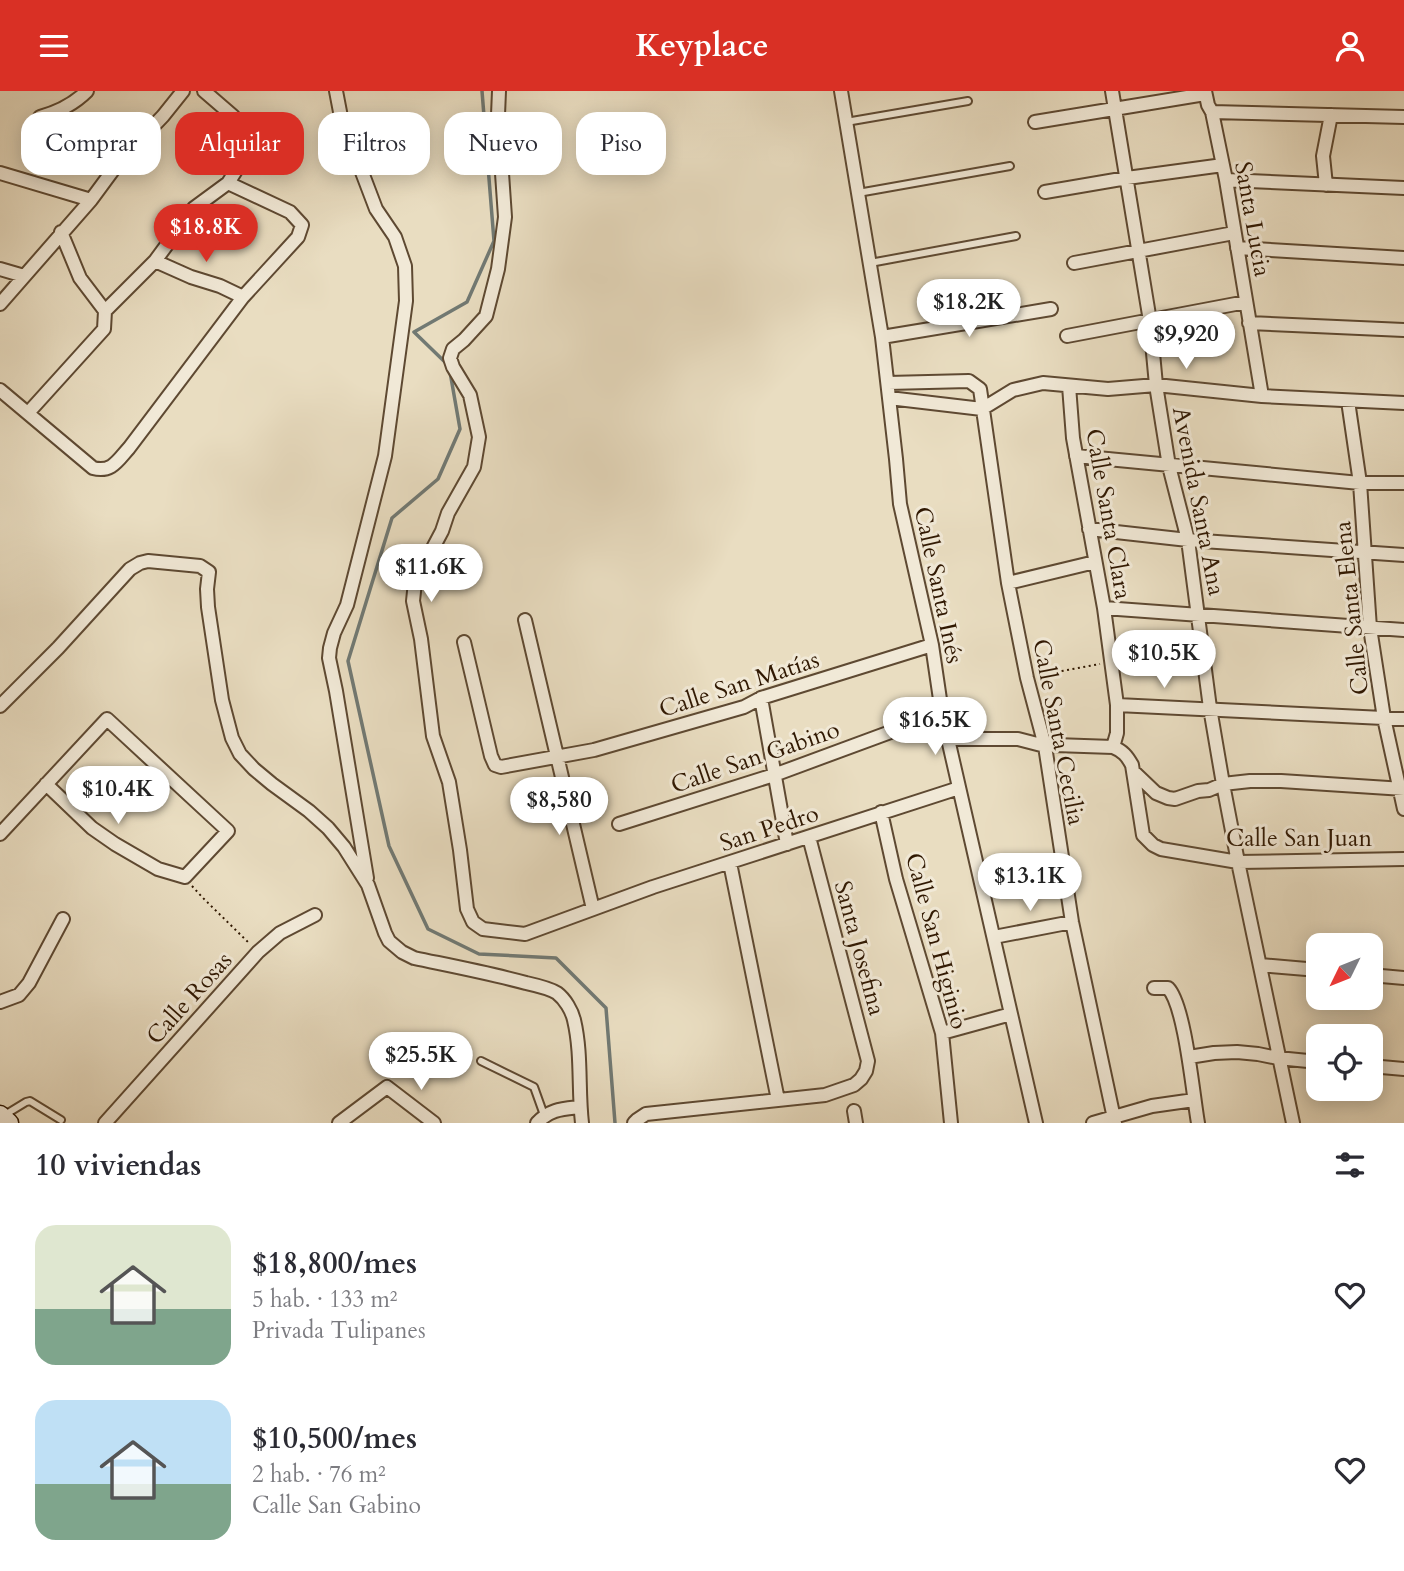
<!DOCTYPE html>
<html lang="es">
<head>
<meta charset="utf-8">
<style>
  :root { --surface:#fff; --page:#f7f7f7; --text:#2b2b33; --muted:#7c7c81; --accent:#d93025 }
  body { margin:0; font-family:Cardo,serif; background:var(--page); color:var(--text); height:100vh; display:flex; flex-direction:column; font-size:26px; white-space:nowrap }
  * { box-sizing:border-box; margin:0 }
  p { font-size:23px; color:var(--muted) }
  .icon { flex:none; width:38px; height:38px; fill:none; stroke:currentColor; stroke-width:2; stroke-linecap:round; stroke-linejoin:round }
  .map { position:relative; height:1032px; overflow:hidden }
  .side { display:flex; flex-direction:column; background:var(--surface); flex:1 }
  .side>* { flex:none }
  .top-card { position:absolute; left:21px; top:21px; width:700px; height:63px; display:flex; gap:14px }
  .needle { width:46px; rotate:227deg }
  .fabs { position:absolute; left:1306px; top:842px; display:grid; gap:14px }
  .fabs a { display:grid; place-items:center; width:77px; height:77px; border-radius:14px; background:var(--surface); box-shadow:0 4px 18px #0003; font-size:35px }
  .price { position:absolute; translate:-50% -60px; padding:0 16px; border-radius:24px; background:#fff; color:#222; font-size:23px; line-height:46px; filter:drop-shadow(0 2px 4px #0008) }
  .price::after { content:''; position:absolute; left:50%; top:42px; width:21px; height:16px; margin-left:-10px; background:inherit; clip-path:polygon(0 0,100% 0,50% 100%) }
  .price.active { background:var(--accent); color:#fff }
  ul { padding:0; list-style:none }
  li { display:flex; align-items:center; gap:21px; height:175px; padding:0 35px }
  li span { display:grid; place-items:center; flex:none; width:196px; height:140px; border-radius:21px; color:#555 }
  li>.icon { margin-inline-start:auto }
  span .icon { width:84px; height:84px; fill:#fffc; stroke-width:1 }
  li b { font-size:30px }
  h2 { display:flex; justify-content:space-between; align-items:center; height:84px; padding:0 35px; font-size:30px }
  .chip { padding:0 24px; border-radius:21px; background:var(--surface); box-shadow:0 4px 18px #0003; font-size:24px; line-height:63px }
  .chip.active { background:var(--accent); color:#fff }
  header { display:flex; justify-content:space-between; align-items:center; height:91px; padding:0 35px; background:var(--accent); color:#fff; font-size:32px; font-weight:600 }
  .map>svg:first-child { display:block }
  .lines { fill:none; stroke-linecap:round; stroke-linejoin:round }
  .stream { stroke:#717973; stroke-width:3.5 }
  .lane-casing { stroke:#5e4932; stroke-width:10 }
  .street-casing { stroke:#5e4932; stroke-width:16 }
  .secondary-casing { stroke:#301802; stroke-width:21 }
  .path { stroke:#301802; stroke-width:2; stroke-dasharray:2 3.5; stroke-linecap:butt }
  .lane { stroke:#f1e9d7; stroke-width:6 }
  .street { stroke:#f1e9d7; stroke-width:12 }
  .secondary { stroke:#f1e9d7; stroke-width:18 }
  .labels { text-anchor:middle; stroke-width:6; stroke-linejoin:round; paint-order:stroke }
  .street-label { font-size:24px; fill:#301802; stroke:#f1e9d7 }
</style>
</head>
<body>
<header><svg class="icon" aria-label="menu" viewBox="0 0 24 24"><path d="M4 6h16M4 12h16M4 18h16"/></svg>Keyplace<svg class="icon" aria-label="person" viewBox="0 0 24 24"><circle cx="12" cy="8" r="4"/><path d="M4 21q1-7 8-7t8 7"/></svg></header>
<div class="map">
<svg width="1404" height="1032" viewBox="0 0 1404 1032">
  <rect width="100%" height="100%" fill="#e9ddc1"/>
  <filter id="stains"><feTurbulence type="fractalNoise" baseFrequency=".00286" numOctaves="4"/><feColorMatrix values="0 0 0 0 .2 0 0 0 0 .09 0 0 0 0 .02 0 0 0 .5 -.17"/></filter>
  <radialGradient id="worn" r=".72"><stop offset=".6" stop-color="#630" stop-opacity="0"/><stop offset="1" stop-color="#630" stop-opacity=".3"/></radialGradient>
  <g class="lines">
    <path class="stream" d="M448,274L414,241L467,211L494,150L482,0
      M450,281L460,338L438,388L392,427L348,570L389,755L428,838L479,863L556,867L606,917L615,1032"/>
    <g class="lane-casing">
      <path id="lane" d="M846,31L968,10
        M858,102L1010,75
        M870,172L1016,145
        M481,970L534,996L544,1024
        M3,1025L26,1011L30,1010L61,1029"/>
    </g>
    <g class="street-casing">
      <path id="street" d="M336,0L341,26L376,118L395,146L405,175L406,210L385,365L347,514L334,542L330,557L329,567L336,600L367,787
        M499,0L498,24L505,126L498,178L486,225L464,249L453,258L450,267L453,276L470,304L479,346L474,376L448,422L442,440L415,491L413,510L421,548L433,645L449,691L460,759L467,818L473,831L483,838L525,843L653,796L959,697
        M841,0L882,246L896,368L900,413L932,554L942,622L1036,1032
        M1112,0L1150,230L1156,294L1169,375L1188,449L1210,617L1223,693L1238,771L1293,1032
        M1205,0L1208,14L1212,21L1226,89L1262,305
        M1212,21L1404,26
        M40,26C58,21 73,14 87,0
        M1035,31L1205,3
        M0,82L91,109
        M1226,89L1404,97
        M1326,94L1323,65L1331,24
        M1045,101L1127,87L1223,74
        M61,141L80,187L105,220
        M1237,157L1404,167
        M155,170L191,186L220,195L243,206
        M1074,172L1234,142
        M0,178L24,185
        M0,213L91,109L119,71L163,25L183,0
        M1249,232L1404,239
        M1067,245L1246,211
        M882,246L1051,218
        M888,292L969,290L980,298L1008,492L1027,587L1045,655L1072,831L1115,1032
        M1069,295L1073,347L1104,517L1117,614V642L1113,656C1123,660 1127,665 1132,674L1143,744L1153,754L1161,758L1238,771L1404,768
        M0,299L93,377C112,382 118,369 129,357L243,206L298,146L302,134L290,121L228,92
        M889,307L982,318L1013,299L1043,292L1108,298L1156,294L1262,305L1404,312
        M1348,310L1360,392L1370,537L1384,627L1404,718
        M28,322L104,238L105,220L155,170L194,117L228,92L249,59L251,52L248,43L233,25L204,0
        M1076,365L1360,392H1404
        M1089,438L1188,449L1404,464
        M1008,492L1095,471
        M1104,517L1404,539
        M525,529L593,818
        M464,551L491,665L495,674L501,676L594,659L744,616L761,607L932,554
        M761,607L787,753
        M1117,614L1404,628
        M0,615L58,557L130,478L140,472L148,470L200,475L209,481L207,498L208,516L222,609L232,647L240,663L254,678L272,693L309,720L328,737L344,756L368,794L385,842L389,850L402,861L414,867C452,875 489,882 526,892C535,894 549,897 557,902C565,908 572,920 574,929C582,963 578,998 582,1032
        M948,648H1018L1045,655L1055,654L1113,656
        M1134,681L1156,702L1168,707L1175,708L1198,700L1209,699L1223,693L1250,690H1281L1404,698
        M881,721L896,788L942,942L951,1032
        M619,733L774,684L942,622
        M0,743L107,628L228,740L185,786L158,778L115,753L92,737L46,693
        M730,772L778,1009
        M994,846L1072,831
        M1260,874L1318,879
        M1370,884L1404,887
        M1154,897H1168C1185,914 1193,1004 1198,1032
        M0,911L19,904L29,892L63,828
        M942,942L1011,923
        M1189,966L1214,962L1237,961L1258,963L1278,967L1318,971
        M1370,975L1404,978
        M854,1020L856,1032
        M105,1032L258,861L280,842L315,824
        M339,1032L387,996L434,1032
        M537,1032C550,1018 562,1018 580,1016
        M634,1032L637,1029L646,1023L825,1004L854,994L861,988L866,980L868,970L809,746
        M1093,1032L1152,1015L1194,1009"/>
    </g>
    <g class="secondary-casing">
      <path id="secondary" d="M0,1024L9,1032"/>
    </g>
    <path class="path" d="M1040,584L1100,573
      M192,795L203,807L250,853"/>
    <use href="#lane" class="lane"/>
    <use href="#street" class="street"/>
    <use href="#secondary" class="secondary"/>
  </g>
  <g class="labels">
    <g class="street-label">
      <text transform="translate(1253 128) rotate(80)" y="8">Santa Lucia</text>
      <text transform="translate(1199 410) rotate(79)" y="8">Avenida Santa Ana</text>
      <text transform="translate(1109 423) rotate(80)" y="8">Calle Santa Clara</text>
      <text transform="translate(939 494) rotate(78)" y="8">Calle Santa Inés</text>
      <text transform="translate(1351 517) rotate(-96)" y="8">Calle Santa Elena</text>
      <text transform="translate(739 593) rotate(-18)" y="8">Calle San Matías</text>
      <text transform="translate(1059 641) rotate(79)" y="8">Calle Santa Cecilia</text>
      <text transform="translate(755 666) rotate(-19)" y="8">Calle San Gabino</text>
      <text transform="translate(769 737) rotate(-18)" y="8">San Pedro</text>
      <text x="1299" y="755">Calle San Juan</text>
      <text transform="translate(937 850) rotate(75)" y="8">Calle San Higinio</text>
      <text transform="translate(860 857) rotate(75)" y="8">Santa Josefina</text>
      <text transform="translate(189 907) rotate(-48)" y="8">Calle Rosas</text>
    </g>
  </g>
  <rect width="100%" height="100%" filter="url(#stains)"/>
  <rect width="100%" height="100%" fill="url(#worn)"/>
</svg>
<div class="fabs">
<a><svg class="needle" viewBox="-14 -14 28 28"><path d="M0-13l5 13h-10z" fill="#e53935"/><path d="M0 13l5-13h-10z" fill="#7c7c81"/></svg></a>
<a><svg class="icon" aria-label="locate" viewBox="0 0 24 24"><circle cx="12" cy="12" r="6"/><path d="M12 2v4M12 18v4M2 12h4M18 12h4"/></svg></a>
</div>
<b class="price active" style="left:206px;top:173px">$18.8K</b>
<b class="price" style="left:969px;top:248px">$18.2K</b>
<b class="price" style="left:1186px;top:280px">$9,920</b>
<b class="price" style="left:431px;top:513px">$11.6K</b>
<b class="price" style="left:1164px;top:599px">$10.5K</b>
<b class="price" style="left:935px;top:666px">$16.5K</b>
<b class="price" style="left:118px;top:735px">$10.4K</b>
<b class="price" style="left:559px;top:746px">$8,580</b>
<b class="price" style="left:1030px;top:822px">$13.1K</b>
<b class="price" style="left:421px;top:1001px">$25.5K</b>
<div class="top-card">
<a class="chip">Comprar</a>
<a class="chip active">Alquilar</a>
<a class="chip">Filtros</a>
<a class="chip">Nuevo</a>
<a class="chip">Piso</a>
</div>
</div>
<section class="side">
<h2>10 viviendas<svg class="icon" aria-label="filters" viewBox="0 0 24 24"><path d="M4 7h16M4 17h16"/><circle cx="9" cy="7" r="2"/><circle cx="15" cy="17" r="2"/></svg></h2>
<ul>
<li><span style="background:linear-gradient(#dfe7d0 60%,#7fa58c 0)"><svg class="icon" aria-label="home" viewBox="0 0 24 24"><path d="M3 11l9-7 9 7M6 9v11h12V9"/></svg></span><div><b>$18,800/mes</b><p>5 hab. · 133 m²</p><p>Privada Tulipanes</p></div><svg class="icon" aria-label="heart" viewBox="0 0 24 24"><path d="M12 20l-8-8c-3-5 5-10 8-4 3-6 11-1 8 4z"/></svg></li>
<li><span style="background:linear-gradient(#bfe0f5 60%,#7fa58c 0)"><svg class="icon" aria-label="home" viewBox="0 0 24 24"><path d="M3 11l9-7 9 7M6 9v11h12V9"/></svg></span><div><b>$10,500/mes</b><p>2 hab. · 76 m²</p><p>Calle San Gabino</p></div><svg class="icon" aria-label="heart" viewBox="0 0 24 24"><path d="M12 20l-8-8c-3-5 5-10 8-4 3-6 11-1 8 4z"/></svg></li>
</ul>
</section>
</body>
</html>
